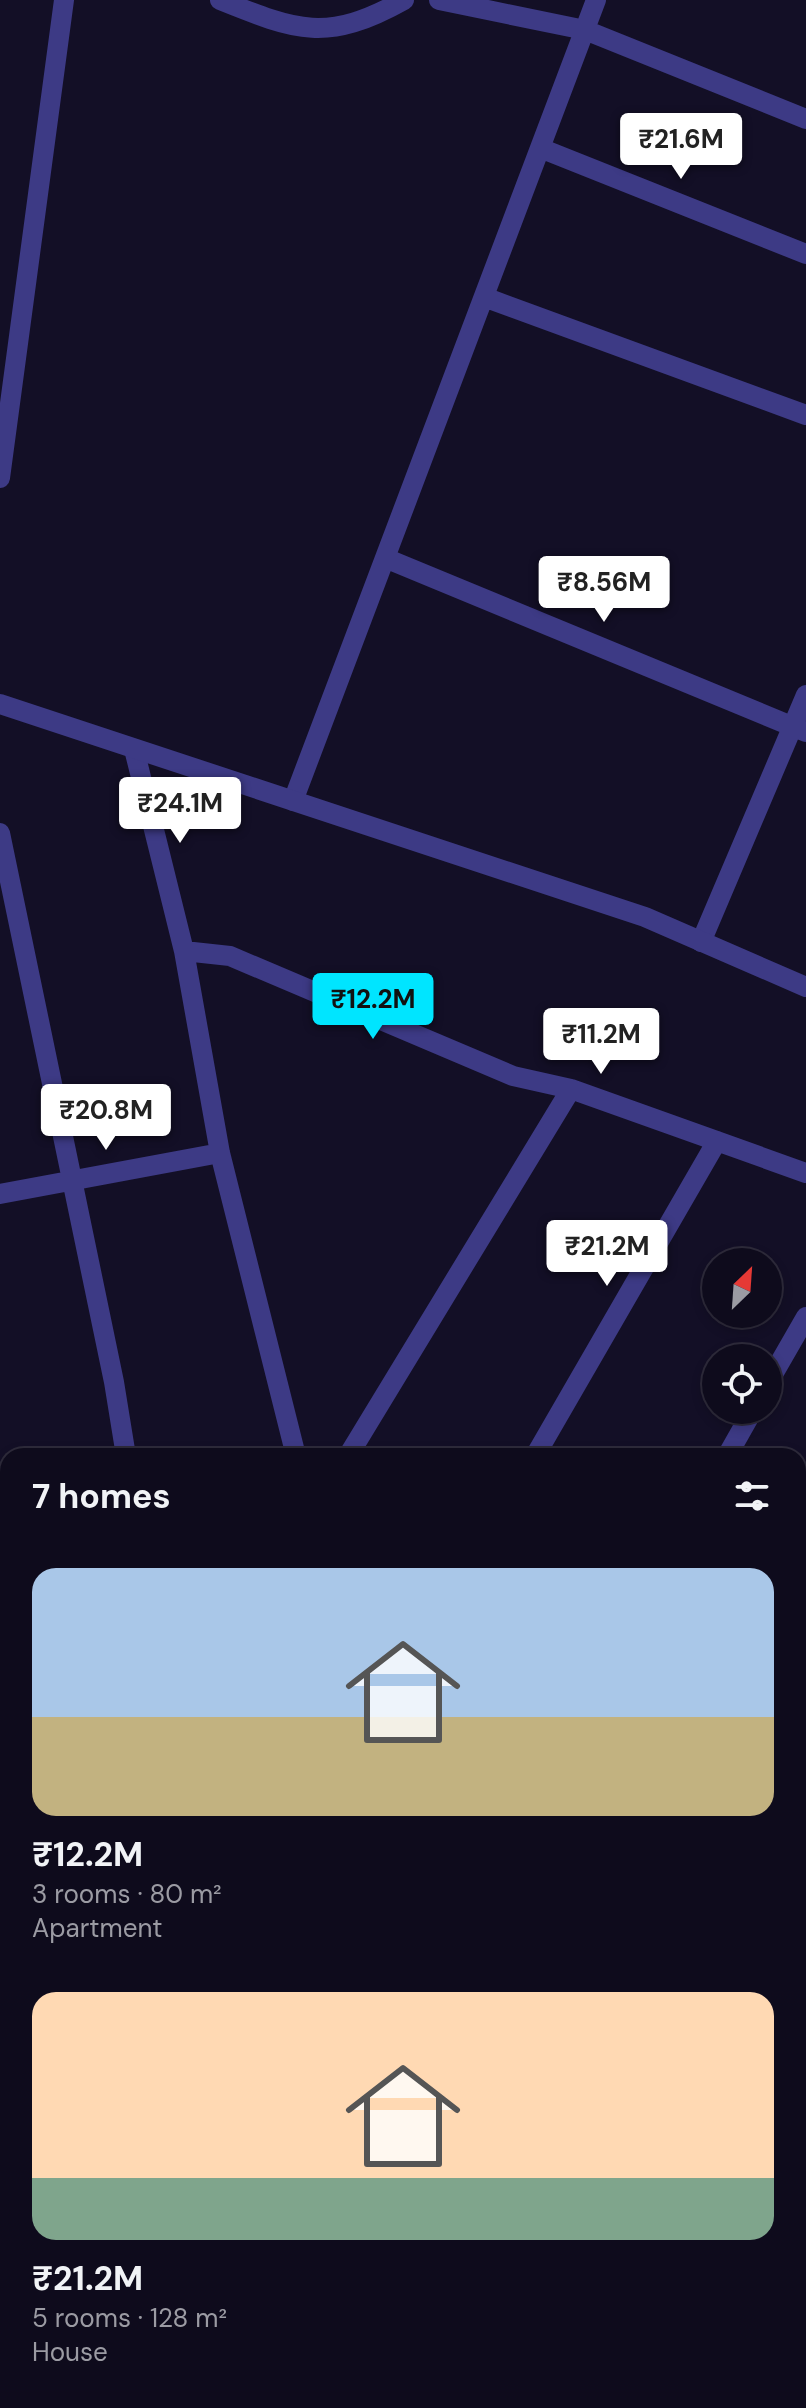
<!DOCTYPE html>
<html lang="en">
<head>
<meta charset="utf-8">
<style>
  :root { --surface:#0e0b1c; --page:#1c1929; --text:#f1f3f6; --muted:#9b9ba3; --line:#2e2b3b; --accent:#00e5ff }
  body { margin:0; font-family:"DM Sans",sans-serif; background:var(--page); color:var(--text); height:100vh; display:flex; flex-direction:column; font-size:30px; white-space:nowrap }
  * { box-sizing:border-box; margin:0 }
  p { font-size:26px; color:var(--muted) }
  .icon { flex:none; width:44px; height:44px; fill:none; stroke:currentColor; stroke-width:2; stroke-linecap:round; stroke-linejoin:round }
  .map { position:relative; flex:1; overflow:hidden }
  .side { position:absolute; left:0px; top:1448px; width:806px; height:960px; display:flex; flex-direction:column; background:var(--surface); border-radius:24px 24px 0 0; box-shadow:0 4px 12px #0003,0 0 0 2px var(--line) }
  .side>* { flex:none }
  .needle { width:52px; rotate:25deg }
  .buttons { position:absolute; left:702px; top:1248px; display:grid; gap:16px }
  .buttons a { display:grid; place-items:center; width:80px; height:80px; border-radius:50%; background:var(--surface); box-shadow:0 4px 12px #0003,0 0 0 2px var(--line); font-size:40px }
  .price { position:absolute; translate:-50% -68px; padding:0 18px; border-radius:8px; background:#fff; color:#222; font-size:26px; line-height:52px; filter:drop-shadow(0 2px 4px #0008) }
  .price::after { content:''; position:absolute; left:50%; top:48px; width:24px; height:18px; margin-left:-12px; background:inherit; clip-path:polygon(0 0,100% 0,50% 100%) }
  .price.active { background:var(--accent); color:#111 }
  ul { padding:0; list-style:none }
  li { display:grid; align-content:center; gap:16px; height:424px; padding:0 32px }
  li span { display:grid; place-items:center; height:248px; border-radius:24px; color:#555 }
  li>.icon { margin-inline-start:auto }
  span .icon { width:144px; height:144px; fill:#fffc; stroke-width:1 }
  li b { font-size:34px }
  h2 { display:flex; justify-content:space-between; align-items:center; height:96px; padding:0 32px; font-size:34px }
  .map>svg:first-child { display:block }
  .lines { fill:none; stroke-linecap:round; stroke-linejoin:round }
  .minor { stroke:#3d3a85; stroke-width:20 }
  .tertiary { stroke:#3d3a85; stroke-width:20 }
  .secondary { stroke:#6f6bff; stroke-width:20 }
</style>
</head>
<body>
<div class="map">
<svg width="806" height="2408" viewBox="0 0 806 2408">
  <rect width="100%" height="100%" fill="#130f26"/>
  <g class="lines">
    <path class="minor" d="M220,0C297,31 327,43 404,0
      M439,0L585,30L806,119
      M540,148L806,254
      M484,297L806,415
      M0,478L64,0
      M385,558L806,732
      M134,749L184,951L220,1153L296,1456
      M293,801L596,0
      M0,833L114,1382L126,1456
      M701,942L806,695
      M184,951L230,956L513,1076L571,1089
      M0,1194L220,1153
      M768,1383L806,1317
      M348,1456L571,1089L806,1173
      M535,1456L717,1141
      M727,1456L753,1410
      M798,1632L806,1618
      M798,1656L806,1661
      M0,1787L8,1785
      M798,1849L806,1853
      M798,1952L806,1938
      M798,2285L806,2271
      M0,2311L8,2303
      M655,2400L661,2408
      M262,2408L270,2400
      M726,2408L731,2400"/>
    <path class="tertiary" d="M0,704L645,917L806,987"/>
    <path class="secondary" d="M0,1901L8,1911
      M381,2400L387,2408"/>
  </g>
</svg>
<div class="buttons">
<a><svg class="needle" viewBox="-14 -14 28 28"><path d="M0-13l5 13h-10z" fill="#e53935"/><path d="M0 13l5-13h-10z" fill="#9b9ba3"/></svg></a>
<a><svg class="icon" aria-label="locate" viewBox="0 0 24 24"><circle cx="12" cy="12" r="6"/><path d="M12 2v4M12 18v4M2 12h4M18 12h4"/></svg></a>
</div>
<b class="price" style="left:681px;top:181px">₹21.6M</b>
<b class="price" style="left:604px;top:624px">₹8.56M</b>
<b class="price" style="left:180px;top:845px">₹24.1M</b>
<b class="price active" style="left:373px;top:1041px">₹12.2M</b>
<b class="price" style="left:601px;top:1076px">₹11.2M</b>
<b class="price" style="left:106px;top:1152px">₹20.8M</b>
<b class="price" style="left:607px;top:1288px">₹21.2M</b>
<section class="side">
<h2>7 homes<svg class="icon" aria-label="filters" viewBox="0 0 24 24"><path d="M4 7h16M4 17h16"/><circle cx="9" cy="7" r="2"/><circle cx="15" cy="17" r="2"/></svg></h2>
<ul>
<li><span style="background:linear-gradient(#a9c7e8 60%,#c2b280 0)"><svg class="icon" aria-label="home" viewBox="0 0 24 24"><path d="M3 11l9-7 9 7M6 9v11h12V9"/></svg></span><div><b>₹12.2M</b><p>3 rooms · 80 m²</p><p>Apartment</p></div></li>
<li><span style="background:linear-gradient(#ffd9b3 75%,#7fa58c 0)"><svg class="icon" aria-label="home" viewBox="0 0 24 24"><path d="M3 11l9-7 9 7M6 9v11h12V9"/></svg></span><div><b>₹21.2M</b><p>5 rooms · 128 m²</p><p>House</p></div></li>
</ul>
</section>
</div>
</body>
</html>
